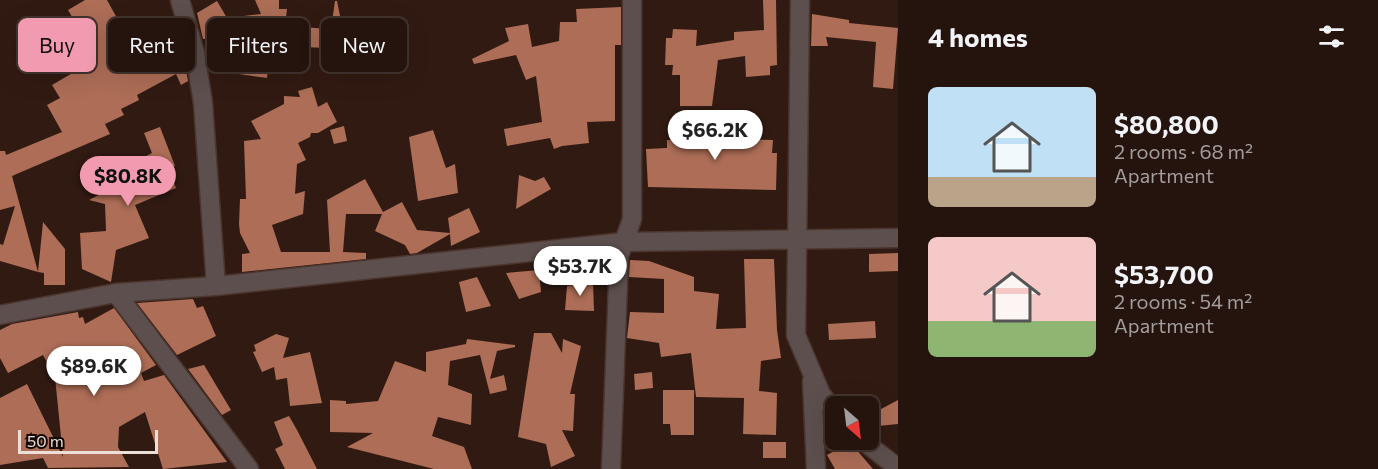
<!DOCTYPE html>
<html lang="en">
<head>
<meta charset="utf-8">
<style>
  :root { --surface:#25140e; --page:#2d1d17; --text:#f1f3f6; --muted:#a39e9e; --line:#42332e; --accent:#f29aaf }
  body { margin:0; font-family:Commissioner,sans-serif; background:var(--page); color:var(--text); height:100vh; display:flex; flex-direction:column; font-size:22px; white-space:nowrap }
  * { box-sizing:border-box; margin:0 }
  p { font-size:20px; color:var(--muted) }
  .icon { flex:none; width:33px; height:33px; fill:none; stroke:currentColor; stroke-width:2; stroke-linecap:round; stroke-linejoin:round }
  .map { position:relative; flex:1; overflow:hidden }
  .panel { display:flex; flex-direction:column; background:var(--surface); width:480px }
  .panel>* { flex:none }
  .guide { position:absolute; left:18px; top:18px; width:570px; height:54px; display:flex; gap:12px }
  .needle { width:39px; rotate:152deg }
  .controls { position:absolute; left:825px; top:396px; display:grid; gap:12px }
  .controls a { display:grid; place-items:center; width:54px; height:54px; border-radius:9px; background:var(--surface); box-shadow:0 6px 24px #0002,0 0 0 2px var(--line); font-size:30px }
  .scale { position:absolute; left:18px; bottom:15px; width:140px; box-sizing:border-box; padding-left:6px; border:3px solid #eeded8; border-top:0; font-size:16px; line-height:21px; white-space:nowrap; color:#eeded8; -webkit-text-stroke:4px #120805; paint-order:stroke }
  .price { position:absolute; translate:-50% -51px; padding:0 14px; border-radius:21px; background:#fff; color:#222; font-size:20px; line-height:39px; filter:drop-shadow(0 2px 3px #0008) }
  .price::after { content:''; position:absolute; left:50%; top:36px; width:18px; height:14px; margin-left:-9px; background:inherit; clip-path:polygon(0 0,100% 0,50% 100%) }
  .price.on { background:var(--accent); color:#111 }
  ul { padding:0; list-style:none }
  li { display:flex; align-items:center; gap:18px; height:150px; padding:0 30px }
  li span { display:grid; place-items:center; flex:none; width:168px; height:120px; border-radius:9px; color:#555 }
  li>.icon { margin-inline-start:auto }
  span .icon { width:72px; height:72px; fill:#fffc; stroke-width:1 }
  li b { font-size:26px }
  h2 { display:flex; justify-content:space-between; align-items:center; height:72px; padding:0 30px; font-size:26px }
  .tag { padding:0 21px; border-radius:9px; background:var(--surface); box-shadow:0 6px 24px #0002,0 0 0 2px var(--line); font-size:21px; line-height:54px }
  .tag.on { background:var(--accent); color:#111 }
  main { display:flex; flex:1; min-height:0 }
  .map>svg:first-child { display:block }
  .building { fill:#ad6d56 }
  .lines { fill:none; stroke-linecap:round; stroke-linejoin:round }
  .minor-casing { stroke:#4b352e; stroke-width:21 }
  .minor { stroke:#5c4f4d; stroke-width:18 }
</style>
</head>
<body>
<main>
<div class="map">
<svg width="898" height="469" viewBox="0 0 898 469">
  <rect width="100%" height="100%" fill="#311a12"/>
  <path class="building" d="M85,0H107L128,38L136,34L141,43L172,26L182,48L188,81L181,85L176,74L137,95L139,100L121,109L124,115L105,124L110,134L12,176L38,272L0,261V244L3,245L15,206L0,210V151H5L6,155L62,132L47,105L60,98L52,85L93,61L80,48L87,42L68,10Z
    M255,0H279V9H287L285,26L331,29L335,1H337L350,65L336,64L329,48L302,47L301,59L270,55L267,78L218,71V38L203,39L197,13L217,1L227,18L261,14Z
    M763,0H776L777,65L770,66V75L746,77L745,56L718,60L712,106H680V75H672L673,65H665L666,38H672L673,29L697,30L696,46L734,40V32L764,30Z
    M621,7V45H615V121L587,122L589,143L562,146L554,149L550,138L507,146L504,129L542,122L536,76L526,80L516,55L474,64L472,59L509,41L505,28L528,24L532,47L559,41L560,22H577L576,9Z
    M812,14L849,20V23L898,28L893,89L873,87L876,42L826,37L828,46H811Z
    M312,87L318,107L327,102L337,122L318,133H311L310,137L298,143L306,160L297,164L295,194L305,191L303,214L272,225L281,252H330L327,200L365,179L383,212L402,202L417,230L450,233L448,218L469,208L480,232L451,246L450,234L417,253L410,254L405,245L375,231L382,214H346L343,252L366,253V259L242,272V254L250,253L240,233L239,224L240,199H246L244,141L261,139L251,121L284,104V96L300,97L298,91Z
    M736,113V139L773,140L772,153H777L776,190L648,187L646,149L667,148V140L713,142L712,114Z
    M344,126L347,141L334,144L330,130Z
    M160,127L175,166L168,169L176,188L135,205L149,238L116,250L111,282L82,269L80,233L106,231L105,204L89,200L126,181L120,170L152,153L144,133Z
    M433,130L446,168L455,164L458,193L418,201L409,137Z
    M519,175L535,181L544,177L551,189L516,209Z
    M43,222L65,249V285H44V273L38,272Z
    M898,253V271L869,272V254Z
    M744,259H774L777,330L781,358L761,361L759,391L777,393L776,435L743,434L744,398L696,397L691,353L661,357L659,343L627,338L630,312L664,313V279L629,277L630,260L649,261L694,277V291L719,294L716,329L746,328Z
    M539,270L541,292L519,299L506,273Z
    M477,277L491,306L466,312L459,282Z
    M593,282L594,311L565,310L567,286Z
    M193,299L197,308L203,306L216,336L177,355L137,303Z
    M114,308L156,365L141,373L144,381L164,375L227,462L163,469L145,412L119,427L118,447L129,467L48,468L43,458L0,465V398L27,384L63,457L55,377L43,355L8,373L0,358V330L12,324L78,312L79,318L83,317L85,324Z
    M875,321L876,338L829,340L828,324Z
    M534,333H551L562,353L563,339L581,346L570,394H575L573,431L562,430L575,456L551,467L546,444L518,437Z
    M276,334L289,338L283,358L310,352L322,403L290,406L287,378L276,380L274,367L262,372L253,352L256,351L254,345Z
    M467,339L515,345V347L497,351L490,379L504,375L507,390L490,394L480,355L450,361L448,385L472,394L471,425L438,417L432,436L464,447L472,469H434L347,447L373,433L330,432V400L346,401V404L378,401L395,361L426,372V352L466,344Z
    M204,365L231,410L222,415L188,369Z
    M652,372L653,388L635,390L634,374Z
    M663,390H694V435H671L670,424H663Z
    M898,400V424L868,427V416Z
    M289,416L297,430L317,469H285L275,449L283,445L274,422Z
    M838,440H851L855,448L873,469H835L827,455L842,447Z
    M763,442H786V458H763Z"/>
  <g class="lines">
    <g class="minor-casing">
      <path id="minor" d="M180,0L195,53L203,103L216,286
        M800,0L796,335L821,394L836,413
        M116,293L249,469
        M0,315L116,293L216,286L624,242L898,238
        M812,381L816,469
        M862,440L898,468
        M611,469L619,256L632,219V0"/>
    </g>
    <use href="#minor" class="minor"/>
  </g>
</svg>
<div class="controls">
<a><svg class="needle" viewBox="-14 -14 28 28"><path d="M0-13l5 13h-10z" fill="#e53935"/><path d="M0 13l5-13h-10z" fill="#a39e9e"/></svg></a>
</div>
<div class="scale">50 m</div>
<b class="price" style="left:715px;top:161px">$66.2K</b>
<b class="price on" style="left:128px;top:207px">$80.8K</b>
<b class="price" style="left:580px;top:297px">$53.7K</b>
<b class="price" style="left:94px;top:397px">$89.6K</b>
<div class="guide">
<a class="tag on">Buy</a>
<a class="tag">Rent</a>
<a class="tag">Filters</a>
<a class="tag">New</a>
</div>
</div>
<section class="panel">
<h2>4 homes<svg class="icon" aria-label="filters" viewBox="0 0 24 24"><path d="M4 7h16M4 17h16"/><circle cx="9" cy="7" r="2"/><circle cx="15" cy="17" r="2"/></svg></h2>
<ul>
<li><span style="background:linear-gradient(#bfe0f5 75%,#b9a48a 0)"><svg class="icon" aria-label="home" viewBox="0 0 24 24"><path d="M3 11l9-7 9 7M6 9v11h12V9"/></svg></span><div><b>$80,800</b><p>2 rooms · 68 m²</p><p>Apartment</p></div></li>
<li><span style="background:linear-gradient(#f6c9c9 70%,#8fb573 0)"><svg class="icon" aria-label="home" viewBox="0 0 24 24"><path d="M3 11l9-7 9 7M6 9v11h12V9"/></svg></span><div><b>$53,700</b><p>2 rooms · 54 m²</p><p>Apartment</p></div></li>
</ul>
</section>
</main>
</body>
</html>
